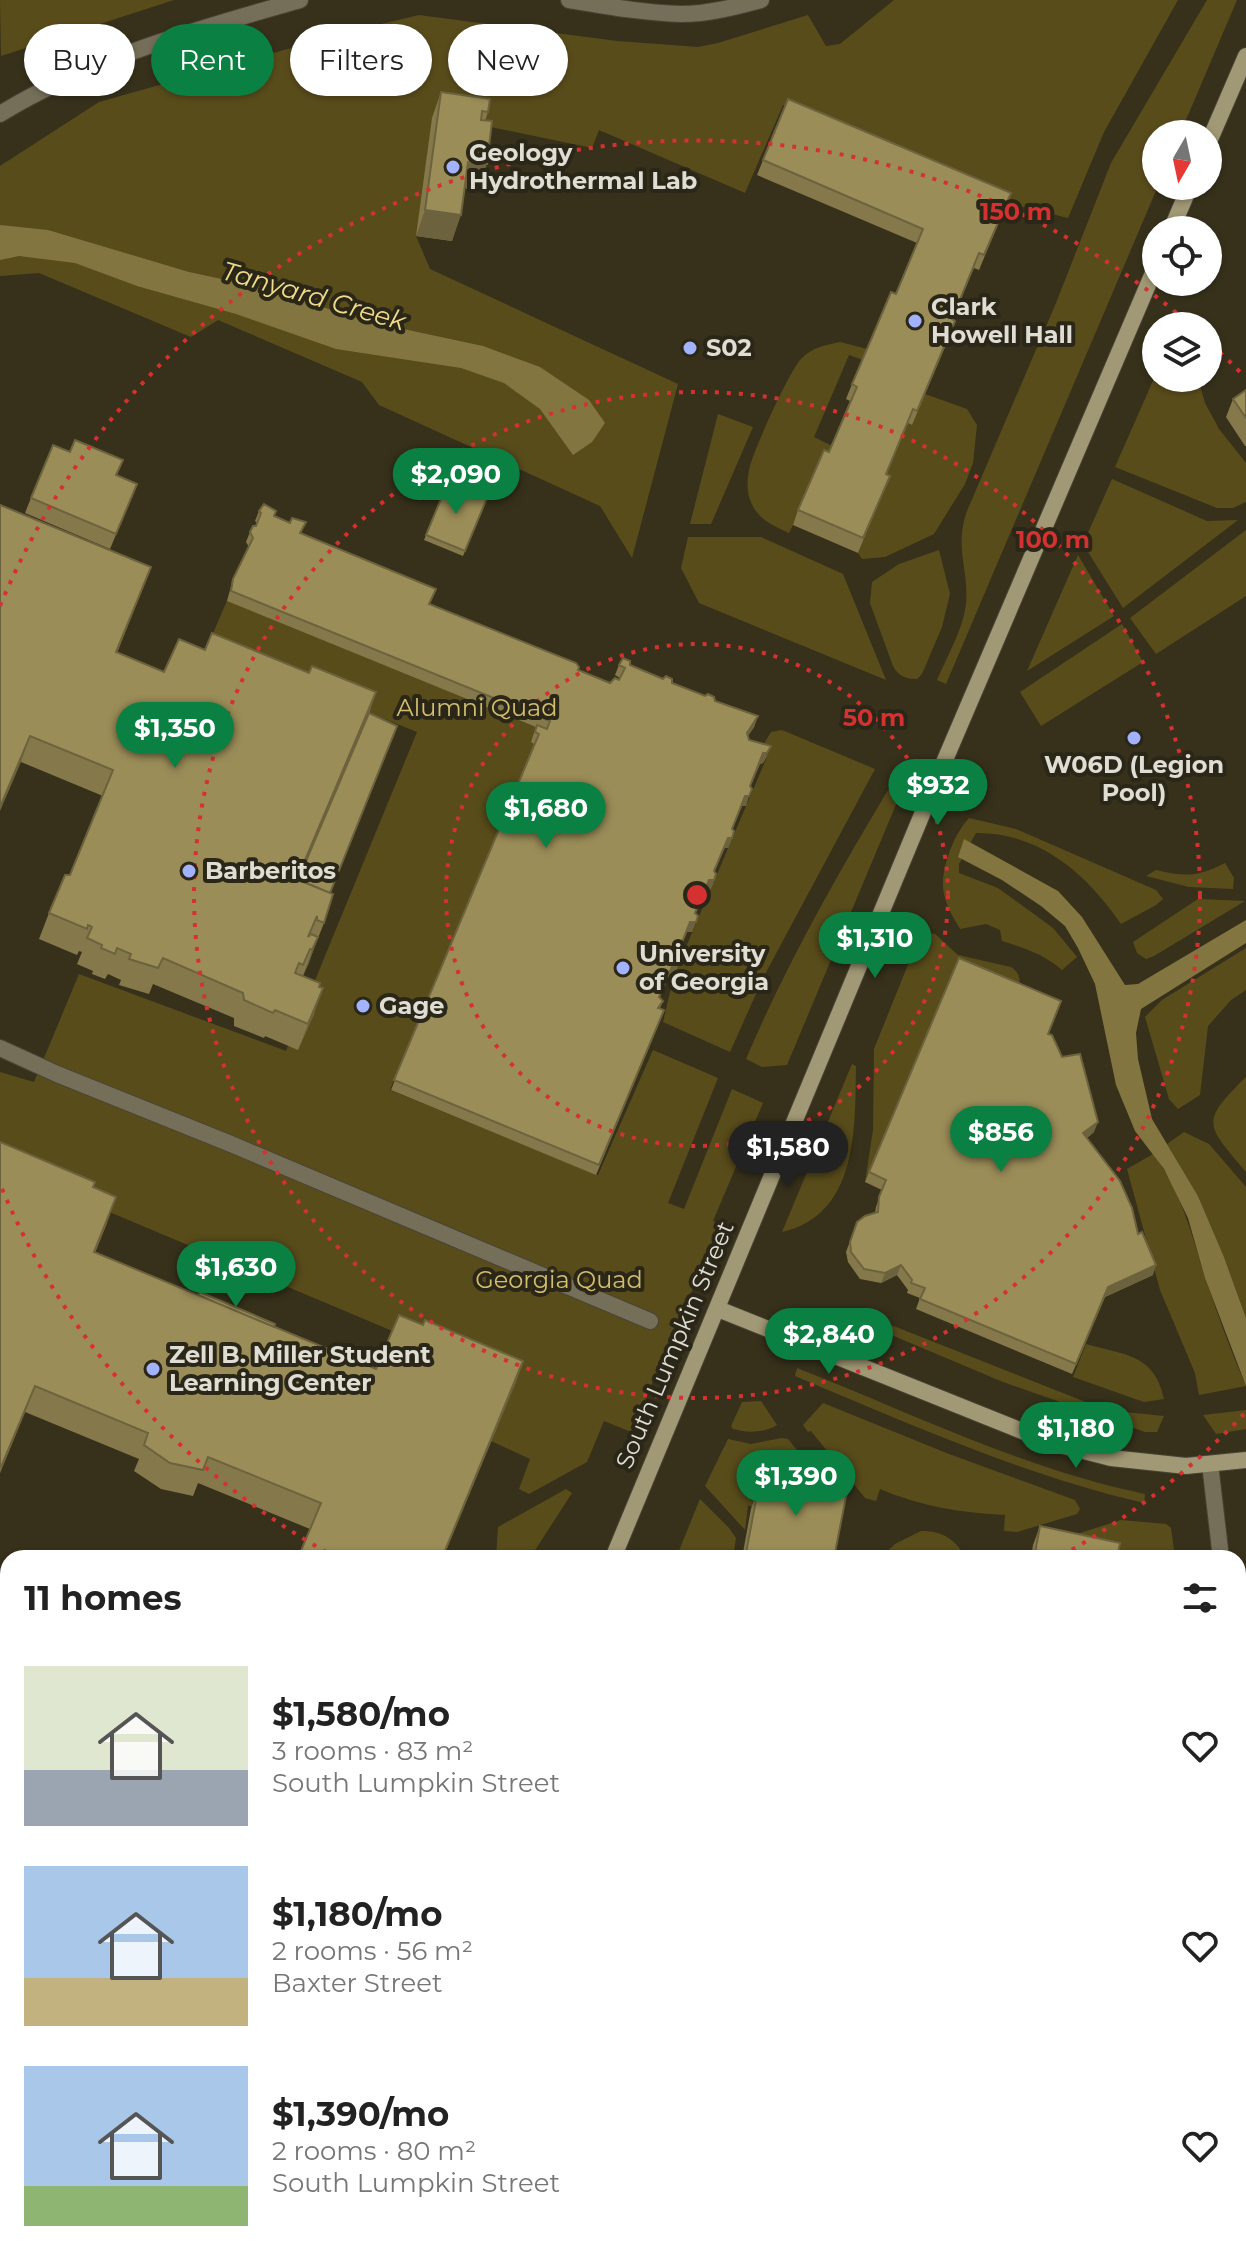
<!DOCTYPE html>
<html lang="en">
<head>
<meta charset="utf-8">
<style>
  :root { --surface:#fff; --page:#f6f6f6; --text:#222; --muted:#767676; --accent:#0b8043 }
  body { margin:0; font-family:Montserrat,sans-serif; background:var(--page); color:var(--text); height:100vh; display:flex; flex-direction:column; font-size:30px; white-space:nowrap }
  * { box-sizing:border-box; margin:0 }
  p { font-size:26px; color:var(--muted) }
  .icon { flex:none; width:44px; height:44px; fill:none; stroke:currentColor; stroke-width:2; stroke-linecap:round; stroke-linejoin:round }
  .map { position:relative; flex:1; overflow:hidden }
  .drawer { position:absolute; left:0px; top:1550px; width:1246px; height:712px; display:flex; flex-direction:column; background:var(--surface); border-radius:24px 24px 0 0; box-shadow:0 2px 6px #0004 }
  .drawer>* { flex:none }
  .guide { position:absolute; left:24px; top:24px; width:800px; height:72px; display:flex; gap:16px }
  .needle { width:52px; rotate:189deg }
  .controls { position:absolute; left:1142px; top:120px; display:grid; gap:16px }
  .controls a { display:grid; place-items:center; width:80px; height:80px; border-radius:50%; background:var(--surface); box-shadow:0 2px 6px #0004; font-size:40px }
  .price { position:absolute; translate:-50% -68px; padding:0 18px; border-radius:28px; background:var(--accent); color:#fff; font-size:26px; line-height:52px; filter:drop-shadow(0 2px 4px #0008) }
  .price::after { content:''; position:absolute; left:50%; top:48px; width:24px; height:18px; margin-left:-12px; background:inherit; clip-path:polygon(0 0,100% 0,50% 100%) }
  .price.active { background:#222; color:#fff }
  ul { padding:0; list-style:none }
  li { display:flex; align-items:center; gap:24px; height:200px; padding:0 24px }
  li span { display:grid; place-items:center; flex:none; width:224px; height:160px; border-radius:0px; color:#555 }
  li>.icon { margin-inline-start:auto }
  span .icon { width:96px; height:96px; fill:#fffc; stroke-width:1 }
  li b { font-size:34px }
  h2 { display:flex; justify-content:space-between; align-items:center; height:96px; padding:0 24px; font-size:34px }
  .chip { padding:0 28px; border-radius:36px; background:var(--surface); box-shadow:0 2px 6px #0004; font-size:28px; line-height:72px }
  .chip.active { background:var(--accent); color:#fff }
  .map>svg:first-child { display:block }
  .built { fill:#37311b; fill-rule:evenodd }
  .green { fill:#594c1b }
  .water { fill:#837540 }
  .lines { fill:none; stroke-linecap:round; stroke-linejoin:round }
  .pedestrian-casing { stroke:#484436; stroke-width:18 }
  .minor-casing { stroke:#484436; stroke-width:18 }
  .tertiary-casing { stroke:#484436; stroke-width:18 }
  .secondary-casing { stroke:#484436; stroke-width:18 }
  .pedestrian { stroke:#756f59; stroke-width:16 }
  .minor { stroke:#756f59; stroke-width:16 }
  .tertiary { stroke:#756f59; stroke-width:16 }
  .secondary { stroke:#a19875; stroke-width:16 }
  .wall { fill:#85794c }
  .shaded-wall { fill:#6c633e }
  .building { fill:#9b8d58; stroke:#6c633e; stroke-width:2 }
  .ring { fill:none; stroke:#d63131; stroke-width:4; stroke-dasharray:4 8 }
  .poi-dot { fill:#a3b2fd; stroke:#2b2718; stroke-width:3 }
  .labels { text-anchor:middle; stroke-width:8; stroke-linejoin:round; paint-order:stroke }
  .poi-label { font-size:24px; font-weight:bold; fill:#e0ded4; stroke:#2b2718; text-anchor:start }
  .park-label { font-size:24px; fill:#d3be6d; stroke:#2b2718 }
  .street-label { font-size:24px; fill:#e0ded4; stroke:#2b2718 }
  .water-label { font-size:26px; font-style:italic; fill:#f0db89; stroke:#2b2718 }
  .centre { fill:#d63131; stroke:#2b2718; stroke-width:4 }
  .ring-label { font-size:24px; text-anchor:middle; font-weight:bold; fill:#d63131; stroke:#2b2718; stroke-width:8; stroke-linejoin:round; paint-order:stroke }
</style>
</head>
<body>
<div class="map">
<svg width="1246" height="2262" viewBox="0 0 1246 2262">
  <rect width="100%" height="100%" fill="#2b2718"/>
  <path class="built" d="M0,0H1246V2262H0ZM1156,134H1208V186H1156ZM1156,230H1208V282H1156ZM1156,326H1208V378H1156ZM8,1558H1238V2254H8Z"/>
  <path class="green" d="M0,0H174L1,56Z
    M894,0H1178L1104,132L1068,218L1019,206L783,105L745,193L599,130L592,148L481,125L416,236L430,269L678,384L632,558L600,506L379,405L362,382L218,320L191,337L39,273L0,276V166L99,102L348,32L419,15L617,41L698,47L718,43L808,15L826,46L840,44Z
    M1207,0H1237L1180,134H1156L1158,186L946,684L937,680C947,656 963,630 966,604C969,568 954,549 967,511L1056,303L1111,163Z
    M840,342L867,349L863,360L849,355L814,437L832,446L789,533C773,525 758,520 751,502C746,491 747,478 750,466C755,447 789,372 801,359C811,348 825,345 840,342Z
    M1156,374V378H1198L1205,403L1219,429L1246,463V502L1233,508H1217L1115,467Z
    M925,394L967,409L977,425L973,463L965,484L934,534L885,557L862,559L858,553L884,491L880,488L908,423L911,425Z
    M718,414L753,427L711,524H690Z
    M1112,479L1207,521L1238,520L1123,608L1083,544Z
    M1246,530V596L1156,654L1130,618Z
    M688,537H761L843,574L886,680L699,603L681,568Z
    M253,541L564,673L390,1090L598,1175L653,1050L718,1078L668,1203L684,1209L732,1089L763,1103L713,1221L721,1224L631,1432L604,1421L587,1462L529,1494L519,1489L530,1459L491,1441L421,1343L0,1166V1072L34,1082L79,974L286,1051L417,732L207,647Z
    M939,550L950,594L942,627L922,674L917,679C906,679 898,676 893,666L870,603L872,582L899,564Z
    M1078,555L1114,616L1027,671Z
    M1122,624L1143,662L1041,726L1020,692Z
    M782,730L875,769L764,976L730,1052L663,1022L674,975L767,757L759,752L771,732Z
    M888,790L900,795L787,1065L762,1067L746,1059C786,965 836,877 888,790Z
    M969,818L1016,829L1156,890L1163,899L1156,905L1121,924C1087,874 1039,832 976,833L959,864V873L998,888L1053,928L1077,957L1062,970C1044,954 1024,948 1002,941L1000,930L986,924L960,929C952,915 942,899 943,882C944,861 955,833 969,818Z
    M1225,863L1234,878L1233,889L1189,887L1146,876L1156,870C1186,877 1198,877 1225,863Z
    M1198,899L1245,901L1154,956L1146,959L1137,953L1133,942Z
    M928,933L935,934L958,955L1011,967C1019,972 1020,978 1020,988L955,969L865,1182L873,1130L874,1049L909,962L921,937Z
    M1246,948V990L1231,1000L1208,1026L1200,1095L1178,1109L1169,1099L1145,1017L1162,1000Z
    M852,1064L856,1066C855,1128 858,1215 782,1232Z
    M1246,1077V1172C1206,1124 1199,1123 1246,1077Z
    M1184,1132L1209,1144L1246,1187V1318L1224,1257L1198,1196L1167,1144Z
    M1153,1154C1182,1192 1192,1236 1206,1280C1218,1316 1231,1352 1246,1386L1199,1395L1195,1373L1160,1290L1127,1169Z
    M863,1323H886L1106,1410L1164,1416L1157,1432H1145L1003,1382Z
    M1086,1344C1124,1355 1155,1354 1164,1399L1144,1402L1073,1377Z
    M797,1368C911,1413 1024,1469 1145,1494L1144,1503C1024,1475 909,1424 795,1376Z
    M761,1401L777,1425C764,1433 747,1433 733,1429L731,1426L742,1402Z
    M823,1403L949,1454L1075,1500L1080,1509L1077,1514L1017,1532L1004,1531L1005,1515C962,1513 920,1506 880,1489L876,1501L865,1498L811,1431L808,1432L803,1425Z
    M1246,1410V1429L1216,1434L1203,1415Z
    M782,1438L788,1439L841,1505L757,1510L748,1505L745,1530L705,1486L728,1439L751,1444Z
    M566,1489L572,1493L530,1558H496L498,1527Z
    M700,1499L729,1528L736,1538L733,1558H676Z
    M1121,1520L1166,1524L1171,1528L1175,1558H1097L1039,1546Z
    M921,1531C943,1531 955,1539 966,1558H880L895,1544Z
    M1241,1905L1246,1906V2093L1238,2081V1913Z
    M0,1968L8,1970V2011L0,2010Z
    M0,2028L8,2030V2076L0,2074Z
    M1238,2144L1246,2164V2262H1186L1185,2254H1238Z
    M0,2153L8,2155V2188L0,2187Z
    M0,2198L8,2199V2216L1,2262Z
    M256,2254H325L324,2262H254Z
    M600,2254H619L657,2262H599Z
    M1001,2254H1051L1043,2262H996L994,2258Z
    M1074,2254H1102L1103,2262H1069Z"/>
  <path class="water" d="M0,225L48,230L189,272L263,288L366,321L483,346L540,367L589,400L605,423L592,442L573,455L540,409L504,383L461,368L336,349L236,314L137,286L75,263L19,256L0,260Z
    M964,839L1058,891L1082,917L1125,985L1138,984L1246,920V943L1141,1009L1136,1033L1138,1059L1152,1119L1198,1196L1224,1257L1246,1318V1386L1205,1278L1188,1218L1164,1169L1135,1131L1116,1085L1095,984L1078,948L1065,926L1041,906L1002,880L958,857Z"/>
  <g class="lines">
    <g class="pedestrian-casing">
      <path id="pedestrian" d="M0,1048L57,1074L231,1144L650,1321"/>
    </g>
    <g class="minor-casing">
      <path id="minor" d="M569,0C606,6 643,13 681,14C708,14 735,7 761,0
        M0,114C91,58 198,29 300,0
        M1210,1464L1221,1558
        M1148,2254V2262"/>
    </g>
    <g class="tertiary-casing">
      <path id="tertiary" d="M0,2099L8,2101"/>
    </g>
    <g class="secondary-casing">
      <path id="secondary" d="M1208,144L1246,56
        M1171,230L1190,186
        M718,1309L1052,1443L1111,1458L1186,1466L1246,1460
        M613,1558L933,788L1156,266
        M366,2262L368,2254"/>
    </g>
    <use href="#pedestrian" class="pedestrian"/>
    <use href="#minor" class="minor"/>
    <use href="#tertiary" class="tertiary"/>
    <use href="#secondary" class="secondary"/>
  </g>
  <path class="wall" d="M441,92L488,112L485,121L477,190L465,188L452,241L416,236L432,118Z
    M763,160L1011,193L979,270L974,268L952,319L955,321L950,335L912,425L908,423L886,474L890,476L858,553L793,525L798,510L829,452L850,401L846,399L852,384L896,294L917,243L757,175Z
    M1246,390V446H1245L1226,417L1233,399Z
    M117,475L137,484L110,549L25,513L31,498Z
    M448,482L487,498L463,556L424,540Z
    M0,505L151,567L117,653L164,672L205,650L309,673L376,692L369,713L324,923L303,976L319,987L314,1014L298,1050L265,1036L264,1038L234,1026V1018L153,984L149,994L119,985L121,980L108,974L105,979L92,974L93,971L77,964L82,952L79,951L77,955L39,939L49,913L70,875L103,796L21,762Z
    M259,511L274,516L301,534L430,604L578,670L610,683L619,680L620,678L615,675L619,665H630L715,701L758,716L754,727L748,736L749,740L767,756L763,763L760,764L750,787L746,806H742L732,829L734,831L731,841L728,848H724L714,871L713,884L710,890H705L695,913L698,916L692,932H687L677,955L681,958L677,968L674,975L669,974L659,998L663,1001L660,1008V1020L596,1175L391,1090L534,744L531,742L536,727L227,601L233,579L249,547L246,542L250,532L257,523L255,521Z
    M1048,1034L1094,1132L1087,1138L1138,1234L1153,1275L1105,1297L1072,1374L916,1309L920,1298L907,1293L908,1290L897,1275L881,1283L860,1279L848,1262L846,1252L857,1222L875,1213L876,1207L882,1190L865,1182L869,1172Z
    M0,1142L93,1188L107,1223L95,1253L376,1369L423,1325L523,1361L514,1387L310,1529L198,1483L193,1496L161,1489L134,1471L139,1459L25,1412L0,1473Z
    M769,1470L834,1558H742L751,1509L758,1490H761Z
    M1040,1526L1117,1558H1031L1033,1545Z
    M2,1660L8,1661V1755L0,1753V1665Z
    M0,1856L8,1858V1970L0,1968Z
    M1246,2071V2164L1238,2144V2074Z
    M80,2254H246L244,2262H128Z"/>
  <path class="shaded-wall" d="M468,162L487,164L477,190L459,187Z
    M425,210L461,215L452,241L416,236Z
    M151,567L141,593L106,678L116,652Z
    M758,716L754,727L743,743L747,733Z
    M30,736L21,762L0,811V807Z
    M771,746L763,763L760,764L746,796H749L746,806H742L728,838L734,831L731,841L728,848H724L711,880L716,874L713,884L710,890H705L691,922H696L692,932H687L673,964L681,958L677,968L674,975L669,974L655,1007L690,922L763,753Z
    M318,937L309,963L303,976L312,950Z
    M323,988L314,1014L298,1050L308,1024Z
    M1098,1122L1094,1132L1080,1143L1083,1133Z
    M116,1197L107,1223L84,1278L94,1252Z
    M901,1265L897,1275L881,1283L885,1273Z
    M1156,1265L1153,1275L1105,1297L1072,1374L1108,1287Z
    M523,1361L514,1387L443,1558H442Z
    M35,1386L25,1412L0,1473L1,1467Z"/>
  <path class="building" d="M441,92L490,99L488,112L482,111L481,120L492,121L487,164L468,162L461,215L425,210Z
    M788,99L1011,193L984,255L979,253L952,319L955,321L917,411L913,409L886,474L890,476L863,538L798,510L824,450L829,452L857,387L852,384L873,335L891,292L896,294L923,229L763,160Z
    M1246,390V418L1233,399Z
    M75,440L123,460L116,475L137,484L116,534L31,498L53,445L70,452Z
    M448,482L487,498L465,551L426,535Z
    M264,504L276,511L274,516L290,523L292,518L306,522L300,533L436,589L429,604L576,663L579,667L578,670L610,683L615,678L619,680L625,668L619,665L623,658L630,661V665L663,679L666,676L672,679V683L705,696L708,694L714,697L715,701L758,716L747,733L749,740L771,746L767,753H763L750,786L752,789L749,796H745L732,829L734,831L732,838H728L714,871L716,874L714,880H709L695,913L698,916L696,922H690L677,955L681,958L678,965L673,964L659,997L663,1001L658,1008L664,1010L599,1165L394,1080L539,734L535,732L537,725L547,729L550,721L231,591L233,579L253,538L250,532L253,526H256L261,513L259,511Z
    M0,505L151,567L116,652L164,672L179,639L205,650L212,633L309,673L312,666L376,692L297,879L333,894L324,923L317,920V916L308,937L311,934L318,937L312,950L310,949L303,965L299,963L295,973L320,983L319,987L323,988L308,1024L275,1010L273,1013L244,1000L243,993L163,958L158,968L129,959L131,954L117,948L115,954L101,948L102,945L87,938L92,927L88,925L87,929L49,913L65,875H70L113,770L30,736L0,807Z
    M369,713L397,726L330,893L298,880Z
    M959,958L1061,1001L1048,1034L1052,1035L1062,1057L1080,1054L1098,1122L1083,1133L1120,1181L1132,1208L1138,1234L1142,1232L1156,1265L1108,1287L1076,1364L920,1299L925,1288L911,1283L912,1280L901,1265L885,1273L864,1269L851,1252L850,1242L857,1222L865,1216L878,1212L879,1197L886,1180L869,1172Z
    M0,1142L95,1182L93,1187L116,1197L94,1252L376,1369L399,1315L423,1325L425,1320L523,1361L442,1558H298L321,1503L208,1457L203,1470L170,1463L144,1445L148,1433L35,1386L1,1467L0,1466Z
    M200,1292L275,1324L274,1327L198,1295Z
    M769,1470L848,1486L834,1558H745L758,1490L764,1491Z
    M1040,1526L1120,1543L1117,1558H1034Z
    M2,1660L8,1661V1750L0,1748V1668Z
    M0,1856L8,1858V1949L0,1947Z
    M1246,2071V2115L1238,2096V2074Z
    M173,2254H246L244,2262H178L180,2255Z"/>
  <g class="ring">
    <circle cx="697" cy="895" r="251"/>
    <circle cx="697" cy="895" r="503"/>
    <path d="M1244 1414A754 754 0 0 1 1057 1558M337 1558A754 754 0 0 1 0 1184M0 606A754 754 0 0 1 1192 326M1211 344A754 754 0 0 1 1244 376"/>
  </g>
  <g class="poi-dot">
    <circle cx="453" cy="167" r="8"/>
    <circle cx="915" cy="321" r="8"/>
    <circle cx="690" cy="348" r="8"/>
    <circle cx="1134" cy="738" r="8"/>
    <circle cx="189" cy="871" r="8"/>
    <circle cx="623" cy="968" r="8"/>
    <circle cx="363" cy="1006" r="8"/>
    <circle cx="153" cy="1369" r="8"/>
  </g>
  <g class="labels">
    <g class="poi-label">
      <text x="469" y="161">Geology<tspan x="469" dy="28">Hydrothermal Lab</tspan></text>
      <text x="931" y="315">Clark<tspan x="931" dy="28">Howell Hall</tspan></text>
      <text x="706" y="356">S02</text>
      <text x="1134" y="773" text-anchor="middle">W06D (Legion<tspan x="1134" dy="28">Pool)</tspan></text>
      <text x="205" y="879">Barberitos</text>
      <text x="639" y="962">University<tspan x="639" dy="28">of Georgia</tspan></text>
      <text x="379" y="1014">Gage</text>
      <text x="169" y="1363">Zell B. Miller Student<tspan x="169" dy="28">Learning Center</tspan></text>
    </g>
    <g class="park-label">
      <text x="477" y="716">Alumni Quad</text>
      <text x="559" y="1288">Georgia Quad</text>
    </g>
    <g class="street-label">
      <text transform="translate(675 1345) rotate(-67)" y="8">South Lumpkin Street</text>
    </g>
    <g class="water-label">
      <text transform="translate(314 296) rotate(16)" y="9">Tanyard Creek</text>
    </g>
  </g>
  <circle cx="697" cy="895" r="12" class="centre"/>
  <g class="ring-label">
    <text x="1016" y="220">150 m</text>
    <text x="1053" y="548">100 m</text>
    <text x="874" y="726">50 m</text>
  </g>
</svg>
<div class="controls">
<a><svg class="needle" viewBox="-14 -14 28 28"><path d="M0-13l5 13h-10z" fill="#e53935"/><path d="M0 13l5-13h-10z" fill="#767676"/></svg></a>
<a><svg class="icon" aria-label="locate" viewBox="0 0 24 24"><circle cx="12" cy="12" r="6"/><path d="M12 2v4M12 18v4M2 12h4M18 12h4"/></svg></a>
<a><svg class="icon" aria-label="layers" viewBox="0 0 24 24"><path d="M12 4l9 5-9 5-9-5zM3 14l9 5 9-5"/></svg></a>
</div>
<b class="price" style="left:456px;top:516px">$2,090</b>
<b class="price" style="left:175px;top:770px">$1,350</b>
<b class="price" style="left:938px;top:827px">$932</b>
<b class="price" style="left:546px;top:850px">$1,680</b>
<b class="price" style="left:875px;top:980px">$1,310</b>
<b class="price" style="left:1001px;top:1174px">$856</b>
<b class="price active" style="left:788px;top:1189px">$1,580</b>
<b class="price" style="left:236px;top:1309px">$1,630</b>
<b class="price" style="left:829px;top:1376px">$2,840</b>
<b class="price" style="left:1076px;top:1470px">$1,180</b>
<b class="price" style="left:796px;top:1518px">$1,390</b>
<div class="guide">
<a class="chip">Buy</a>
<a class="chip active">Rent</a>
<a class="chip">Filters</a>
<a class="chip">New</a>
</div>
<section class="drawer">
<h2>11 homes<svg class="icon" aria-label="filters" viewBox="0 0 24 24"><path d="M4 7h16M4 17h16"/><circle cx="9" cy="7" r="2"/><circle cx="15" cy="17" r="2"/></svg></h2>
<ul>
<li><span style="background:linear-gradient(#dfe7d0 65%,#9aa5b1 0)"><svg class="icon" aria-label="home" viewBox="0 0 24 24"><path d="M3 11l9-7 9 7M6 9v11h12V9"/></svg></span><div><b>$1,580/mo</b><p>3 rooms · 83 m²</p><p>South Lumpkin Street</p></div><svg class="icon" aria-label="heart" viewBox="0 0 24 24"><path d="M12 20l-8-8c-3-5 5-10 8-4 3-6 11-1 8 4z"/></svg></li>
<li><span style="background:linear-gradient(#a9c7e8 70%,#c2b280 0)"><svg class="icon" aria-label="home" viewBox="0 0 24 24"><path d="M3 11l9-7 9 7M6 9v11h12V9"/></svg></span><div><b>$1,180/mo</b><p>2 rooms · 56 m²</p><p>Baxter Street</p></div><svg class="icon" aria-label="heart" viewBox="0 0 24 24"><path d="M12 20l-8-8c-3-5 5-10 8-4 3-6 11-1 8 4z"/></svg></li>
<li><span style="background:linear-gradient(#a9c7e8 75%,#8fb573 0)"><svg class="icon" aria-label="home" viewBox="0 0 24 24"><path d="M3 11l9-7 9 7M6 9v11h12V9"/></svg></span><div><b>$1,390/mo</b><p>2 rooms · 80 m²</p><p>South Lumpkin Street</p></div><svg class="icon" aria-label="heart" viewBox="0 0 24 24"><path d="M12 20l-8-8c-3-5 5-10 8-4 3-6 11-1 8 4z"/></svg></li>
</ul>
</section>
</div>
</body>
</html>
